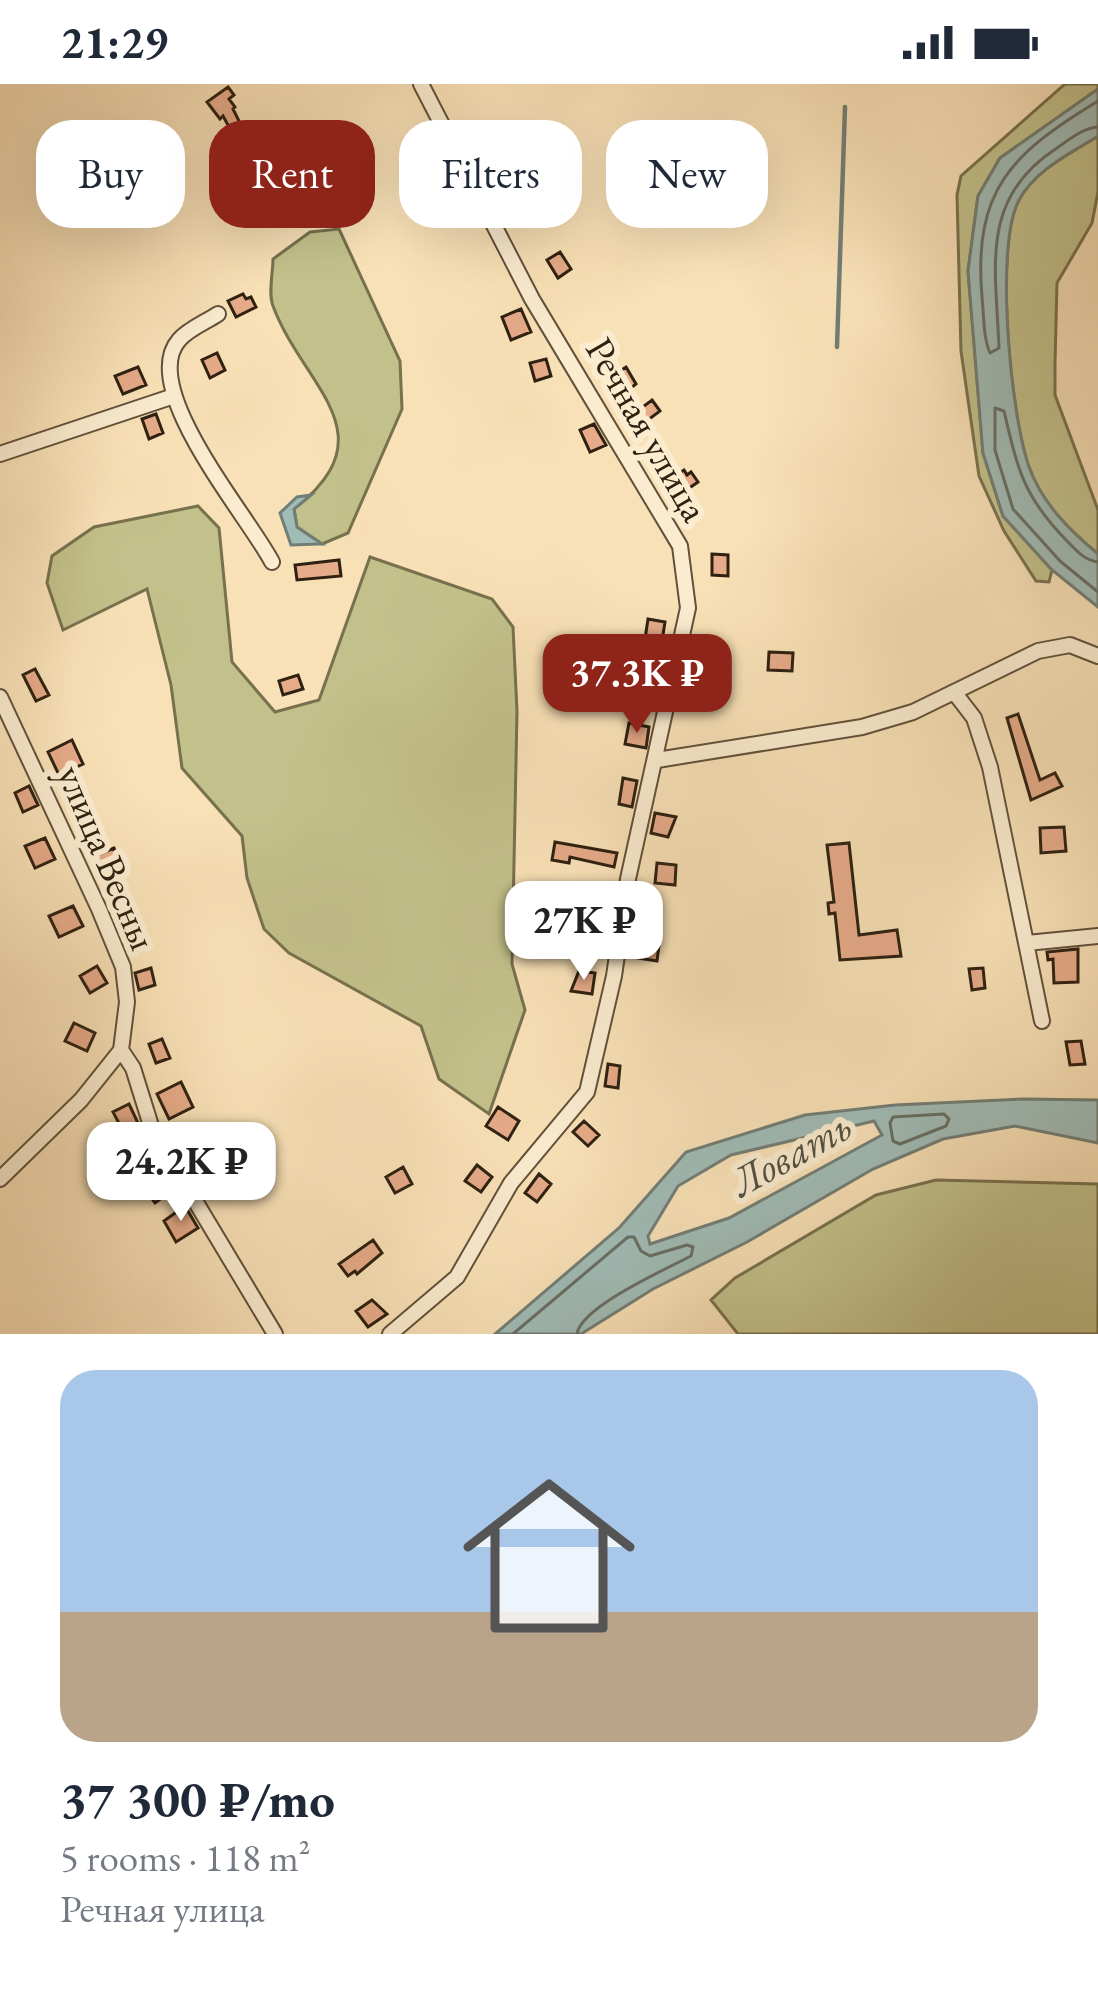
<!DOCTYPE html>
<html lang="en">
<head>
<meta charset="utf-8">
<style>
  :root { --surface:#fff; --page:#f6f6f7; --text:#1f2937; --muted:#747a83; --line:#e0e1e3; --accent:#8f2418 }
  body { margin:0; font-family:"EB Garamond",serif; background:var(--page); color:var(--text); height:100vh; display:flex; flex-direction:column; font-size:45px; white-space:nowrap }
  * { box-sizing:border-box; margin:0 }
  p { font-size:39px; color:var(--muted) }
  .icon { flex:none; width:66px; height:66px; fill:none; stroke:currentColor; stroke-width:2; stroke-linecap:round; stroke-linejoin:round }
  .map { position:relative; height:1250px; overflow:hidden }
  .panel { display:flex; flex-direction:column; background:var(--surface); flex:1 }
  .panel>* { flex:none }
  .banner { position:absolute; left:36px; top:36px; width:1026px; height:108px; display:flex; gap:24px }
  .price { position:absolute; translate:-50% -102px; padding:0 27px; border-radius:24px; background:#fff; color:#222; font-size:39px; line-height:78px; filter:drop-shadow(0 3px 6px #0008) }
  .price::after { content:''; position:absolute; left:50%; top:72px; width:36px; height:27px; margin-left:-18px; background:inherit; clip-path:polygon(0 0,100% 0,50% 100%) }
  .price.on { background:var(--accent); color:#fff }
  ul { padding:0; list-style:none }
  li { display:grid; align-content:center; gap:24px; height:636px; padding:0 60px }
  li+li { border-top:3px solid var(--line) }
  li span { display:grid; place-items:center; height:372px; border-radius:36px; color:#555 }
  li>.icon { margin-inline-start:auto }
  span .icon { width:216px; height:216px; fill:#fffc; stroke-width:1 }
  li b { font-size:51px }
  .tag { padding:0 42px; border-radius:36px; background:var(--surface); box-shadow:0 12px 48px #0002; font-size:42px; line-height:108px }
  .tag.on { background:var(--accent); color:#fff }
  .status { display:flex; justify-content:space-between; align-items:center; height:84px; padding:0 60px; background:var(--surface); direction:ltr }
  .status svg { height:33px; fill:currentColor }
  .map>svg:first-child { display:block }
  .green { fill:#c3c18b; stroke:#78714e; stroke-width:3 }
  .water { fill:#a0bcb7; stroke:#727e75; stroke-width:3; fill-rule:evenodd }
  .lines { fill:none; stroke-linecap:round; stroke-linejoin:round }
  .shore { stroke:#676e64; stroke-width:3 }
  .stream { stroke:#727e75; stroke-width:4.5 }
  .building { fill:#e6ab89; stroke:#2e2111; stroke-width:3 }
  .minor-casing { stroke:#61513a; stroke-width:18 }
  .minor { stroke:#fbecd0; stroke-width:14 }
  .labels { text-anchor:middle; stroke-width:12; stroke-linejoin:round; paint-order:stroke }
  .street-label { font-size:39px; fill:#2e2111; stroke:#fbecd0 }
  .water-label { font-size:42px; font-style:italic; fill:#505043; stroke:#fbecd0 }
</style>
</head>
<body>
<div class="status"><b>21:29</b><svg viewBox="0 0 49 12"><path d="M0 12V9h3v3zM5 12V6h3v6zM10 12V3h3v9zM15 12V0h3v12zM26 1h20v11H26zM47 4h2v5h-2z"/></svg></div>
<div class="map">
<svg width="1098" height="1250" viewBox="0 0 1098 1250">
  <rect width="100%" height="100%" fill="#f9e1b7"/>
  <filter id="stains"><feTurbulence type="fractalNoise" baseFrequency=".00167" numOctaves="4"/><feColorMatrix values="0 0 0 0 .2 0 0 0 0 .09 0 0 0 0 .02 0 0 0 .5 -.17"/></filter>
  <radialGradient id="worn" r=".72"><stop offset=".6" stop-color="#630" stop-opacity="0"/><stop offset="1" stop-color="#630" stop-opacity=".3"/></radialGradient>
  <path class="green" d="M1065,0H1098V5L1000,74L978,112L968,187L983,369L1003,432L1052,486L1049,498L1036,497L1004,447L979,392L961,267L957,111L961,92Z
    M1098,52V108L1092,139L1057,199L1055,279V311L1098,426V470C1069,446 1042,419 1029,383C1011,333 994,162 1019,116C1035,86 1071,69 1098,52Z
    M339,145L400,277L402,325L348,449L322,460L297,443L294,425C391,349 303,303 273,222C268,209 273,189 273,175L310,148Z
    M198,422L219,444L232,578L275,628L319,616L370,473L492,515L513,543L517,627L512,880L525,926L489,1030L439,995L421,942L289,869L264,845L247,794L242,752L182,684L171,601L147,505L63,546L47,499L52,472L94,443Z
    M936,1096L1098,1100V1250H738L711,1216L735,1194L876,1111Z"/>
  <path class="water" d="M1098,5V52C1071,69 1035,86 1019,116C994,162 1011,333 1029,383C1042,419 1069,446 1098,470V523L1052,486L1003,432L983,369L968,187L978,112L1000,74Z
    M311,411L294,425L297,443L322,460L291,461L280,429L297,413Z
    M1024,1015L1098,1016V1059L1015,1042L943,1055L873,1085L747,1158L653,1205L581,1250H495L619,1144L686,1068L805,1031L895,1021ZM874,1037L882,1051L729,1134L650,1160L648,1152L678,1102L731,1071Z"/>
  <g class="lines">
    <path class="shore" d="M1098,17C1011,70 973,106 982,213C984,231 983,253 990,269L999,264C996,183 979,114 1057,64C1070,55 1083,44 1098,43
      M1098,478C1084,476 1077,467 1067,457C1023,412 1018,386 1004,327L995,324V366L1013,425L1060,477L1098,508
      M944,1030L949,1035L946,1042L900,1060L893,1057L890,1039L893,1033Z
      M513,1250L628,1153H634L641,1167L650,1172L687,1161L693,1163L691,1172C666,1185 581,1223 577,1250"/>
    <path class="stream" d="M837,263L845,23"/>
  </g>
  <path class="building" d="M228,3L234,11L229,15L235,23L233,25L243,45L233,50L223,32L220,35L207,18Z
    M515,68L528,84L514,95L502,78Z
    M560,168L571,185L558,194L547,176Z
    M243,210L246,215L251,213L256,223L236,233L228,217Z
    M521,225L531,248L511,256L502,233Z
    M217,269L225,286L210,294L202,276Z
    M546,275L551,292L535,297L530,279Z
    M138,283L146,301L123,310L115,292Z
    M626,283L636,300L620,313L609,294Z
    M652,316L660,327L640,342L632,331Z
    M156,330L163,349L149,355L142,335Z
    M594,340L606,361L590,368L580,346Z
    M684,386L687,391L691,388L698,398L682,409L672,394Z
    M712,470L728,471V492L712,491Z
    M339,476L341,492L297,496L295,481Z
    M648,535L665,538L662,557L645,555Z
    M769,568L793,569L792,587L768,586Z
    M35,585L49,611L36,617L23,591Z
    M298,591L303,605L283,611L279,597Z
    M1018,630L1040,696L1055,689L1062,702L1031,716L1007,634Z
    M629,639L649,643L646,664L625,660Z
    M72,656L83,680L59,691L48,668Z
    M623,694L637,697L632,723L619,720Z
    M29,702L38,721L23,728L15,709Z
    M655,729L676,733L668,753L651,749Z
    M1064,743L1066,767L1041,769L1040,744Z
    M45,754L55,775L35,784L25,762Z
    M555,758L617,769L614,783L570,773L569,779L552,776Z
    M849,759L859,851L897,846L901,872L840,876L835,829L829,830L828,819L834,818L827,761Z
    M114,764L124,787L105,795L95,772Z
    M657,779L676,781L675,801L655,799Z
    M73,822L83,842L59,853L49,832Z
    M585,832L602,835L600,851L583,848Z
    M640,858L659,861L657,877L638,874Z
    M1078,865V898L1054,899L1053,875L1048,876L1047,868Z
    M97,882L107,899L90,909L80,892Z
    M151,884L155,901L139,906L135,889Z
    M983,884L985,904L972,906L969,885Z
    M579,887L595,889L592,910L571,907Z
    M74,939L95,949L87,967L65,957Z
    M162,955L170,974L156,979L149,960Z
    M1081,957L1085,980L1070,981L1066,958Z
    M608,980L620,982L618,1004L605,1002Z
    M181,998L193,1023L169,1035L157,1010Z
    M129,1020L138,1039L123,1047L113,1028Z
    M498,1023L519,1037L508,1056L486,1042Z
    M584,1037L599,1051L588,1062L573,1048Z
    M192,1062L202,1078L190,1086L180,1069Z
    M477,1081L492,1093L481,1108L465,1097Z
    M403,1083L412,1100L395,1109L386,1093Z
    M539,1090L551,1100L537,1118L525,1109Z
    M167,1096L174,1105L155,1119L148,1109Z
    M185,1122L198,1144L176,1158L164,1137Z
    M373,1156L382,1169L357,1190L355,1187L348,1192L339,1180Z
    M372,1216L387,1230L368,1243L356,1227Z"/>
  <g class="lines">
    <g class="minor-casing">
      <path id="minor" d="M218,230C206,238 188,245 179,256C137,304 249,433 272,478
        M0,370L174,312
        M954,608L974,634L990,683L1042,937
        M0,613L99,825L123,883L127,918L121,966L81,1016L0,1095
        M657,676L862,643L913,628L1038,567L1070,561L1098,572
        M1027,859L1098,852
        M121,966L133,984L152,1045L275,1250
        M390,1250L457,1193L511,1099L587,1008L614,892L628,795L688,524L680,462L532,215L421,0"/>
    </g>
    <use href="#minor" class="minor"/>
  </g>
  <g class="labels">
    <g class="street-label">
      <text transform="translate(648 345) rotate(60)" y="14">Речная улица</text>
      <text transform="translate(108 773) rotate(67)" y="14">улица Весны</text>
    </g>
    <g class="water-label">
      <text transform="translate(791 1069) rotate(-29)" y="15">Ловать</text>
    </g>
  </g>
  <rect width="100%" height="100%" filter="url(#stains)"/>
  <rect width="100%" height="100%" fill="url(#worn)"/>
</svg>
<b class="price on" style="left:637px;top:652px">37.3K ₽</b>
<b class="price" style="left:584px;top:899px">27K ₽</b>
<b class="price" style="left:181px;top:1140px">24.2K ₽</b>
<div class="banner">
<a class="tag">Buy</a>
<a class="tag on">Rent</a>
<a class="tag">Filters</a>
<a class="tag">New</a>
</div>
</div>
<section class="panel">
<ul>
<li><span style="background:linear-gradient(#a9c7e8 65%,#b9a48a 0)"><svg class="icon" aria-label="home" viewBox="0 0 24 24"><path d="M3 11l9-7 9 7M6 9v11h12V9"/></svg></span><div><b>37 300 ₽/mo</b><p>5 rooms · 118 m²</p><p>Речная улица</p></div></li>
</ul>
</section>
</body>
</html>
